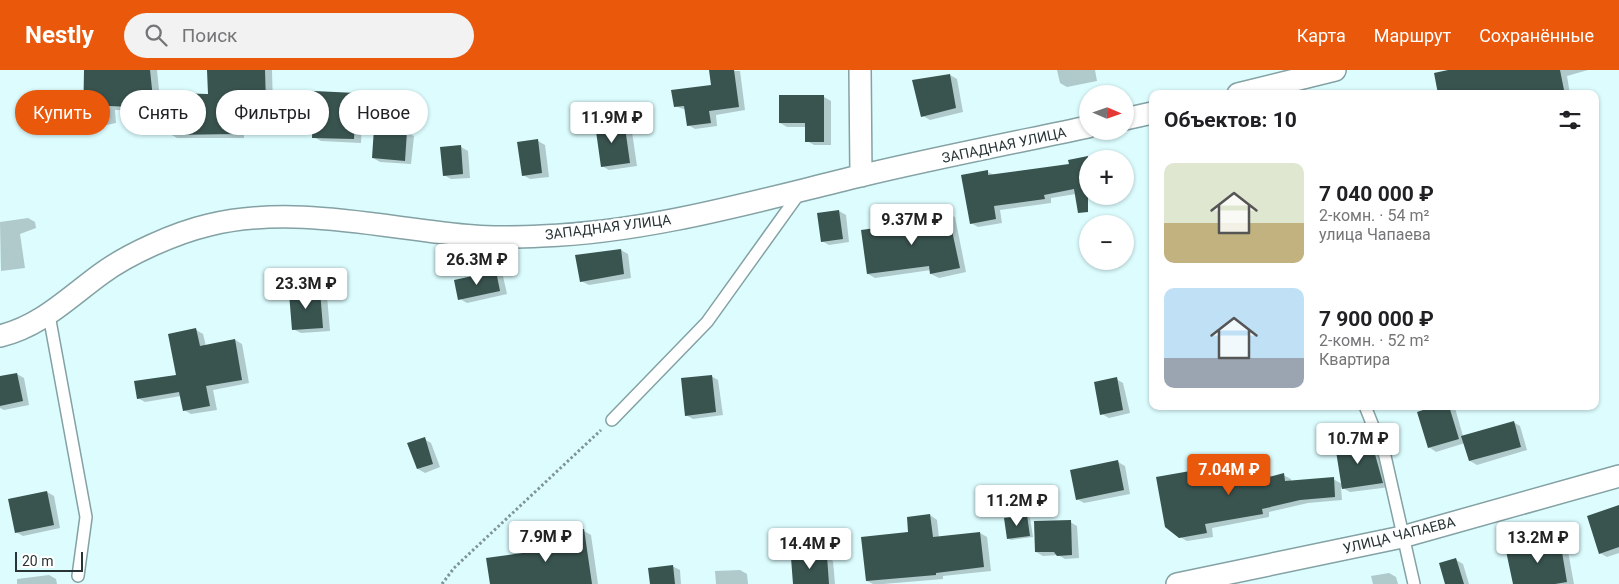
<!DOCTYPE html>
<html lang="ru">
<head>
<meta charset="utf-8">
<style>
  :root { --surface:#fff; --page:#f2f2f2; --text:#202124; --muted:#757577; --accent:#ea580c }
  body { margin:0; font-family:Roboto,sans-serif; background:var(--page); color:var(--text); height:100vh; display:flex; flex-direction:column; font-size:19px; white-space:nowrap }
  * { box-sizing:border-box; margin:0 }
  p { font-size:16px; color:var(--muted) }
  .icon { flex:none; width:28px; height:28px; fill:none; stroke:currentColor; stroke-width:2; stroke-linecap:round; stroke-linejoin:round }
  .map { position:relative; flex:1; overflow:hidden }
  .side { position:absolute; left:1149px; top:20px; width:450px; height:320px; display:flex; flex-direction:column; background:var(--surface); border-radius:10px; box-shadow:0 1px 4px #0004 }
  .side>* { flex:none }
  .hud { position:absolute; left:15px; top:20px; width:475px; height:45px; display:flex; gap:10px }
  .needle { width:32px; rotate:92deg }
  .tools { position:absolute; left:1079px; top:15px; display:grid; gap:10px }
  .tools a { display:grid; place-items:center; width:55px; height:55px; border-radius:50%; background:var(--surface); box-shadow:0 1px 4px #0004; font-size:25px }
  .scale { position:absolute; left:15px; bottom:12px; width:68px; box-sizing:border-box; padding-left:5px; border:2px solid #283435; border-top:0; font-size:14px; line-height:18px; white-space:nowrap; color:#283435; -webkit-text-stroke:4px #fff; paint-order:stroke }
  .price { position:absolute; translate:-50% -42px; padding:0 11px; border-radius:5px; background:#fff; color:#222; font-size:16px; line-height:32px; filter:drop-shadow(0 1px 2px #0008) }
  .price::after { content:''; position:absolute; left:50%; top:30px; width:15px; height:11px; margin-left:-8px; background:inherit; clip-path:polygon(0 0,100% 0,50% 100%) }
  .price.current { background:var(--accent); color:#fff }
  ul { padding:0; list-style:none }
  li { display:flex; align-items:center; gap:15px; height:125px; padding:0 15px }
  li span { display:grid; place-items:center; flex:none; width:140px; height:100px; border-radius:10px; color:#555 }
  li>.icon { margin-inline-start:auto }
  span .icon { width:60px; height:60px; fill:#fffc; stroke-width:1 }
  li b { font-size:21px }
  h2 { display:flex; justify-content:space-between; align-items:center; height:60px; padding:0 15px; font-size:21px }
  .tag { padding:0 18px; border-radius:22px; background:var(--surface); box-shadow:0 1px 4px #0004; font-size:18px; line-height:45px }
  .tag.current { background:var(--accent); color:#fff }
  header { display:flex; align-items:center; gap:30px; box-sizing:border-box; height:70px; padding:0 25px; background:var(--accent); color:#fff }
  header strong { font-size:24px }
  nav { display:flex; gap:28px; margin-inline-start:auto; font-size:18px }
  .search { width:350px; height:45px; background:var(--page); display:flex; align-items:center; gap:12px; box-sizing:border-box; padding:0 18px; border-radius:28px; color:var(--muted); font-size:19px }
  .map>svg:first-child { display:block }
  .shadow { fill:#0003 }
  .building { fill:#39534f }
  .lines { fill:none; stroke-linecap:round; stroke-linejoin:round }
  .lane-casing { stroke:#84a1a4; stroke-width:14 }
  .street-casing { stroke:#84a1a4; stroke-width:24 }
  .path { stroke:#809597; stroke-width:3; stroke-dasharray:2.5 2.5; stroke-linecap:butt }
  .lane { stroke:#fff; stroke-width:11 }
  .street { stroke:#fff; stroke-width:21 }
  .labels { text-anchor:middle; stroke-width:5; stroke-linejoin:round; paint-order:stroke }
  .street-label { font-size:14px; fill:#283435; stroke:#fff }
</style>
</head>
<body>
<header>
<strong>Nestly</strong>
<div class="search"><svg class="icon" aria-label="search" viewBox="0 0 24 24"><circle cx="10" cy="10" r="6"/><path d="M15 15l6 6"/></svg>Поиск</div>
<nav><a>Карта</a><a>Маршрут</a><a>Сохранённые</a></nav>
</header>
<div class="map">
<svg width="1619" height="514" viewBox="0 0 1619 514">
  <rect width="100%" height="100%" fill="#dcfcfe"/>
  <path class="shadow" d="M86,0H157L161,41L115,40L116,53L92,58L85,55Z
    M208,0H272L273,37L243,38L244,68H177L170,64L209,26Z
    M714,0L740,1L745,40L716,45L717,56L695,59L688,55L686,40L675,36L712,16Z
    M1057,0H1095L1097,11L1067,17L1060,13Z
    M1454,0H1588L1567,6L1570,24H1439Z
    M950,5L957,9L963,42L930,50L923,46Z
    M356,24L363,28L361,73L321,71L314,67Z
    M780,26L824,27L831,31V75H814L807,71V57H787L780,53Z
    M624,51L631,55L637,96L609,100L602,96Z
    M406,62L414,66L411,94L380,92L373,88Z
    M538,71L545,75L549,107L530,109L523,105Z
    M461,77L468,81L470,108L451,109L444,105Z
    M1111,83L1119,89H1088V122L1051,128V133L1000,140L1002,153L978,157L971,153L988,102L994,105L1071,95L1070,91Z
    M839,141L846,145L849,172L829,175L822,171Z
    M948,143L955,147L966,202L939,208L931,204V200L875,208L868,204L921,153Z
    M28,148L35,152L36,158L20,164L25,198L1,201L0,152Z
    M621,180L628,184L631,208L589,215L581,211Z
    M496,202L503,206L507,224L467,233L460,229Z
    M320,222L327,226L330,261L301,263L293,259Z
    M196,260L203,264L206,276L235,270L242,274L249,313L213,320L217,340L191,344L184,340L181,326L145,332L138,328L177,306Z
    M17,304L24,308L29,335L4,340L0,338V308Z
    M711,306L718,310L723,345L693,349L686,345Z
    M1116,309L1123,313L1130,343L1109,348L1102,344Z
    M1439,336L1455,338L1463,366L1513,352L1520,356L1527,380L1477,395L1470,391L1465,373L1436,382L1429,377Z
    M424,369L431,373L440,397L425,403L418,399Z
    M1370,372L1378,376L1390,417L1350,422L1341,417L1342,430L1308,433L1269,442V447L1212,458L1213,467L1187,471L1180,467L1158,408L1253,391L1260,395L1263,409L1283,405L1291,409V412L1333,409L1342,414Z
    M1118,392L1125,396L1130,424L1084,433L1077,429Z
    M47,422L54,426L60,458L23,466L16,462Z
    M1619,439V483L1607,487L1600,483Z
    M930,445L937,450L939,468L980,463L987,467L991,501L943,506V509L883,514H873L867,511L910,464Z
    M1027,446L1030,448L1033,467L1011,470L1008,468Z
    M1070,452L1077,456L1079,488L1065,489L1058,485L1043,486L1036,482Z
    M584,461L591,465L598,514H491Z
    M1560,472L1567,476L1574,514H1514Z
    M826,487L833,491L835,514H794Z
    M1456,490L1463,494L1469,514H1447Z
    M672,496L680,500L681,514H651Z
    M740,500L747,504L748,514H716L715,501Z
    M1389,503L1396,507L1398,514H1373L1371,506Z
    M49,505L56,509L57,514H17V509Z"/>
  <path class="building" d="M84,0H150L154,38L109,36V49L83,55Z
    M207,0H265L266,34L236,35L237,64L169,65L170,23L208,24Z
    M709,0H734L739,37L709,41L711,53L687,56L684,36L674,37L671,20L711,15Z
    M1448,0H1560L1564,20L1545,24H1438L1434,3Z
    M950,4L956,38L921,47L912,10Z
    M314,21L356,23L354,69L312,68Z
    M779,25H824V72H805V53H779Z
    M624,50L630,93L601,97L595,54Z
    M374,58L407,61L405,91L372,88Z
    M538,69L542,103L522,106L517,72Z
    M461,75L463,104L443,106L440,77Z
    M1088,86V142L1078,143L1074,119L1044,125L1045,129L994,136L996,149L970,154L961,105L988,100V105L1069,94L1068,90Z
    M839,140L843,169L821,172L817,143Z
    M948,142L960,198L930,204L929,196L867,204L861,160L920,152L919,147Z
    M621,179L624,204L580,212L575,185Z
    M496,201L500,221L458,230L454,210Z
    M320,220L323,258L292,260L289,223Z
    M196,258L200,276L235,269L242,310L206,316L210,336L183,341L179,322L137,329L134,311L176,305L168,264Z
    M17,303L23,331L0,336V306Z
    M712,305L716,342L685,346L681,308Z
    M1117,307L1123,340L1100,345L1094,312Z
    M1435,336H1449L1459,369L1428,378L1417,342Z
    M1514,351L1521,377L1469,391L1461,366Z
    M425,367L433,394L417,399L407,373Z
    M1371,370L1383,413L1342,419L1335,375Z
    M1118,390L1124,420L1076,430L1070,400Z
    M1253,390L1257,410L1284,403L1285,411L1334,407L1335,427L1300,430L1262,439L1263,444L1205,454L1207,463L1179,468L1165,457L1156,407Z
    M47,421L54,455L15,463L8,429Z
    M1619,435V477L1599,484L1587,446Z
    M930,444L933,467L980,462L984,497L936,503V505L866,511L861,467L908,462L907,447Z
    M1027,445L1030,466L1007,469L1004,448Z
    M1071,450L1072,485L1057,486L1054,482H1035L1034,451Z
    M584,459L592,514H490L486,488L544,480L542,465Z
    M1560,470L1567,512L1555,514H1513L1506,481Z
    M827,486L829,514H793L791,488Z
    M1456,488L1464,514H1445L1439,493Z
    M673,495L675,514H650L648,498Z"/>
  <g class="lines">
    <g class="lane-casing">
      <path id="lane" d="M49,245L86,447L78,506
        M1365,336L1385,386L1414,514
        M612,350L707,252L801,121"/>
    </g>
    <g class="street-casing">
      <path id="street" d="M860,0L861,106
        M1238,24L1335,0
        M1125,49L1152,43
        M0,266C41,256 68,228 101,204C128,184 175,163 209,155C296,134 386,159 474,166C496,168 520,167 542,166C650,162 756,131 860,106C935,88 1012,73 1088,57
        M1177,514L1402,467L1619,406"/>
    </g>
    <path class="path" d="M442,514L454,498L601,360"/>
    <use href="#lane" class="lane"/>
    <use href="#street" class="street"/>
  </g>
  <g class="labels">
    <g class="street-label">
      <text transform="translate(1004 75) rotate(-12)" y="5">ЗАПАДНАЯ УЛИЦА</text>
      <text transform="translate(608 157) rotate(-7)" y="5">ЗАПАДНАЯ УЛИЦА</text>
      <text transform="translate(1399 465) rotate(-14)" y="5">УЛИЦА ЧАПАЕВА</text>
    </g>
  </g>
</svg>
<div class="tools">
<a><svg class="needle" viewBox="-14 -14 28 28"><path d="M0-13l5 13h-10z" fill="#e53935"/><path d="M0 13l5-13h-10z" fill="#757577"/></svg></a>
<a>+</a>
<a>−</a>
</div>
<div class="scale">20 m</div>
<b class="price" style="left:612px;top:74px">11.9M ₽</b>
<b class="price" style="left:912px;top:176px">9.37M ₽</b>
<b class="price" style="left:477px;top:216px">26.3M ₽</b>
<b class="price" style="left:306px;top:240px">23.3M ₽</b>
<b class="price" style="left:1358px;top:395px">10.7M ₽</b>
<b class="price current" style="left:1229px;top:426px">7.04M ₽</b>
<b class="price" style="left:1017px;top:457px">11.2M ₽</b>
<b class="price" style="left:546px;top:493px">7.9M ₽</b>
<b class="price" style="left:1538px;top:494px">13.2M ₽</b>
<b class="price" style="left:810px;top:500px">14.4M ₽</b>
<div class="hud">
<a class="tag current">Купить</a>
<a class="tag">Снять</a>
<a class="tag">Фильтры</a>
<a class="tag">Новое</a>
</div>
<section class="side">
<h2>Объектов: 10<svg class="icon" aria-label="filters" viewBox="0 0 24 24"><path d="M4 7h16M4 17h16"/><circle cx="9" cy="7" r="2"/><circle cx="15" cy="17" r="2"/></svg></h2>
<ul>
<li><span style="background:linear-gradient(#dfe7d0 60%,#c2b280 0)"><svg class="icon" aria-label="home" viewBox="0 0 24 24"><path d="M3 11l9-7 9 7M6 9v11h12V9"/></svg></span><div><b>7 040 000 ₽</b><p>2-комн. · 54 m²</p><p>улица Чапаева</p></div></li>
<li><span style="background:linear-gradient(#bfe0f5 70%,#9aa5b1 0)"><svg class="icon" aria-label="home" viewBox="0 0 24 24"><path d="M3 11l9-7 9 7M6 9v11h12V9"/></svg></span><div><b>7 900 000 ₽</b><p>2-комн. · 52 m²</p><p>Квартира</p></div></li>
</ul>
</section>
</div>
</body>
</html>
